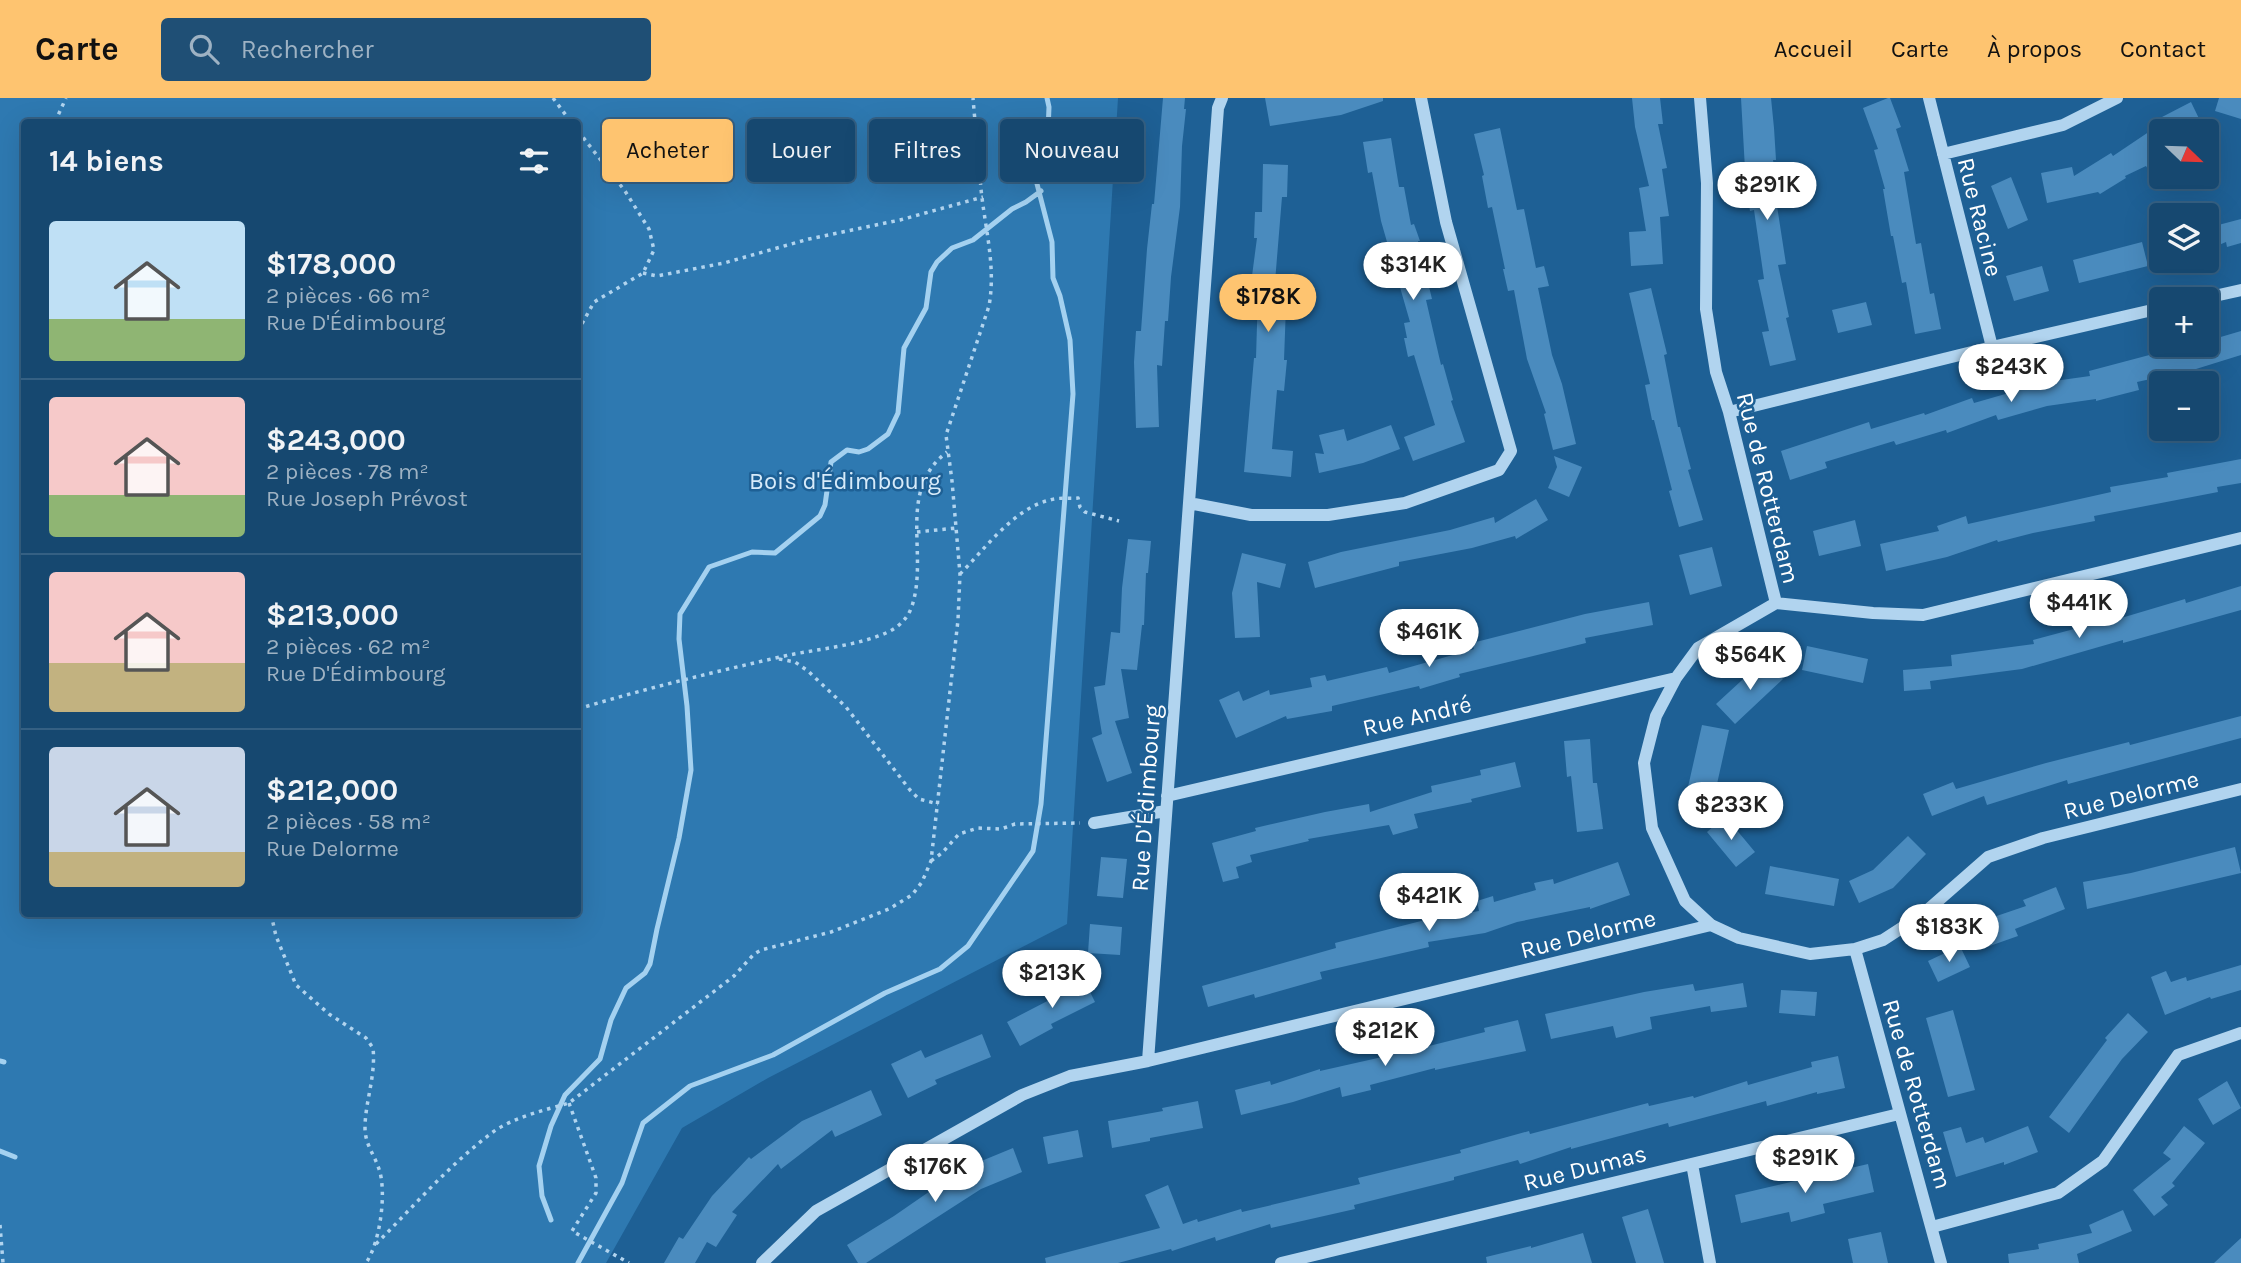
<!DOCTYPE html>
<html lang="fr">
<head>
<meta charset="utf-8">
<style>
  :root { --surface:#164870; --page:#1f4f75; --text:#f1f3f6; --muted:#9eb2c3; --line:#356083; --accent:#fec470 }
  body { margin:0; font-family:Karla,sans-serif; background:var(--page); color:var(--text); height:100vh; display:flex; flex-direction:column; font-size:26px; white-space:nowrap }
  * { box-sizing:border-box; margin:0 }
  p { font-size:23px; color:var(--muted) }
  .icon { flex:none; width:38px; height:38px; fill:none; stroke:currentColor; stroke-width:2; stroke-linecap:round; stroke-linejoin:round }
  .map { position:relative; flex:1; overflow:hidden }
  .details { position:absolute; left:21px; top:21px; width:560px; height:798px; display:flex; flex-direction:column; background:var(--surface); border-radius:7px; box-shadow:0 7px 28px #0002,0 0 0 2px var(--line) }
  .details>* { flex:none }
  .banner { position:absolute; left:602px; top:21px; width:665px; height:63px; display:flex; gap:14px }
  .needle { width:46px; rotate:113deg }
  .buttons { position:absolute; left:2149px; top:21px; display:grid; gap:14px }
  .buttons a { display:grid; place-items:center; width:70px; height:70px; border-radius:7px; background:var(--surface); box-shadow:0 7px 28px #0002,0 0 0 2px var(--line); font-size:35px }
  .price { position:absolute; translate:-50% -60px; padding:0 16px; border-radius:24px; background:#fff; color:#222; font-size:23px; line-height:46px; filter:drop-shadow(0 2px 4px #0008) }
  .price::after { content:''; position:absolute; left:50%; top:42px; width:21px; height:16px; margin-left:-10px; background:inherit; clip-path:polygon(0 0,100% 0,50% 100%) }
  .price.selected { background:var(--accent); color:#111 }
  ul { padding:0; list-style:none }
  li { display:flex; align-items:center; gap:21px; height:175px; padding:0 28px }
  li+li { border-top:2px solid var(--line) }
  li span { display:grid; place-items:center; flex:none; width:196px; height:140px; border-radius:7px; color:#555 }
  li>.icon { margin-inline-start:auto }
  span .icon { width:84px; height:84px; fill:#fffc; stroke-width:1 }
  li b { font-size:30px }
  h2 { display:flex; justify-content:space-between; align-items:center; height:84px; padding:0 28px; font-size:30px }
  .tag { padding:0 24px; border-radius:7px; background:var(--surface); box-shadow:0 7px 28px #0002,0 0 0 2px var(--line); font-size:24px; line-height:63px }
  .tag.selected { background:var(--accent); color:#111 }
  header { display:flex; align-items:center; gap:42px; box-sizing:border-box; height:98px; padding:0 35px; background:var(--accent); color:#111 }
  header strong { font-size:33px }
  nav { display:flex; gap:38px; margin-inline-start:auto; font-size:24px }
  .search { width:490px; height:63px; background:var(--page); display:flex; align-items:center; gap:18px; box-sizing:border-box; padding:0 24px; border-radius:7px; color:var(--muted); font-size:26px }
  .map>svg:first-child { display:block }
  .green { fill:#2e79b1; fill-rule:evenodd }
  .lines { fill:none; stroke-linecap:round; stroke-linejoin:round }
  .stream { stroke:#a4d1f0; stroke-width:5 }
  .building { fill:#4a8bbe }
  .path { stroke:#b1d4ef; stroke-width:3.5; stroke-dasharray:3.5 5; stroke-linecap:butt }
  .minor { stroke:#b1d4ef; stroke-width:12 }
  .labels { text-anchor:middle; stroke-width:5; stroke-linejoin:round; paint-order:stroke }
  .street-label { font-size:24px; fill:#fff; stroke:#1e6095 }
  .park-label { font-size:24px; fill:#d7ebfa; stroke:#1e6095 }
</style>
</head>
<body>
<header>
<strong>Carte</strong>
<div class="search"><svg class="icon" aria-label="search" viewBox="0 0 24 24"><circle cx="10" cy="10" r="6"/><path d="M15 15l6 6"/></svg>Rechercher</div>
<nav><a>Accueil</a><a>Carte</a><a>À propos</a><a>Contact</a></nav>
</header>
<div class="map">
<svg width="2241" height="1165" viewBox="0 0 2241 1165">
  <rect width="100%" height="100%" fill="#1e6095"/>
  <path class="green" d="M0,0H1118L1067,826L768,980L682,1030L606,1165H0ZM578,24V816H24V24Z"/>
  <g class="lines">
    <path class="stream" d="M0,963L4,964
      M0,1053L15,1059
      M551,1122L542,1098L539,1068L551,1028L565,997L600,961L611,922L626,890L645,875L650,866L657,831L679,740L691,672L687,608L679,541L680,516L709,469L752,454L775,455L820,418L825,407L831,364L847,352L859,354L868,351L888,336L898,315L904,250L926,210L931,174L937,164L952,150L973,142L1012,111L1026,104L1041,93
      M578,1165L622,1085L643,1025L690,988L773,957L885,895L940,871L968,848L1033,753L1041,706L1073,296L1070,242L1060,198L1053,180L1052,144L1036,82L1040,51L1048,33L1049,9L1047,0"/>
  </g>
  <path class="building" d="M1163,0H1185L1184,11H1186L1182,48L1180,109L1171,179L1168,223H1165L1162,268L1157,267L1159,329L1136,330L1134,264L1136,233H1141L1147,151L1152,106H1154Z
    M1265,0H1383V3L1341,17L1270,28Z
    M1632,0H1660L1663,26H1658L1667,70L1662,71L1669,118L1660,119L1663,166L1631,168L1629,134L1646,133L1639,90L1649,88L1635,29Z
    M1741,0H1771L1774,30L1776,62H1773L1780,108H1777L1786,166L1778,167L1789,219L1786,220L1796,262L1770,268L1762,234L1769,233L1758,182L1764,181L1754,112L1750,113L1746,89Z
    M1888,0H1890L1901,29L1896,31L1909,73L1904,74L1916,146L1921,145L1930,196L1934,195L1941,231L1915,236L1906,184L1902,185L1893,138H1891L1883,91H1885L1874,52L1878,51L1863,10Z
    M2219,0H2241V21L2215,13Z
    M2191,4L2205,33H2161V91L2146,68L2125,78L2126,80L2100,96L2098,94L2047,105L2041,75L2072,69L2074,78L2111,55L2113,58L2165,23L2162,19Z
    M1500,30L1517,112L1524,111L1536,170L1544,168L1549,188L1538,190L1552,257L1562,286L1576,346L1553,352L1544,316L1546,315L1527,261L1514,192L1508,193L1503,171H1505L1492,109L1488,110L1482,78L1484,77L1474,36Z
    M1391,40L1399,89H1404L1411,127L1414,126L1420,143H1418L1432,201L1426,202L1441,267L1443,266L1453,302L1451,303L1465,344L1413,363L1404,339L1435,327L1414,257L1408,259L1404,240H1407L1404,225L1410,224L1381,123L1372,74L1368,75L1363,44Z
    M1263,66L1288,67L1287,99H1282L1273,208H1286L1284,262H1287L1284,293L1277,292L1272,351L1293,353L1291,379L1244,374L1254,260H1256L1258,194L1250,193L1257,140H1254L1255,114H1262Z
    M2011,79L2028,122L2008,131L1991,88Z
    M2241,121V145L2227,149L2226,144L2207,152V130Z
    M2142,144L2148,168L2079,185L2073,162Z
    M2042,168L2049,193L2014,203L2006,178Z
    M1651,190L1667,256L1664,257L1678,329H1680L1691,371L1688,372L1703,422L1679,429L1669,393L1672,392L1654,322H1652L1645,287L1650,286L1629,195Z
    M1866,204L1872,227L1838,235L1832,212Z
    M2241,233V257L2196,271L2137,284L2139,292L2096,303V301L2047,308L1998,322L1996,317L1947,335L1946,332L1896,347L1894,343L1825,364L1827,370L1790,382L1781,353L1869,324L1871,331L1924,315L1925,317L1972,300L1974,305L2047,284L2090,278L2089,273L2172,251L2173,254L2195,247H2207V243Z
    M1391,327L1400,351L1363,365L1319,375L1315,355L1324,356L1319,337L1344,331L1347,343Z
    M1554,358L1582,369L1569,399L1548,390L1557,369Z
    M2241,361V385L2217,389L2218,394L2094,418L2095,423L2033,435L1998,444L1997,442L1947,459L1886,473L1880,446L1939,433L1937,428L1966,418L1968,426L2111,394L2110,389L2168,379L2167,375Z
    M1536,401L1548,422L1516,441L1515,438L1472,450L1399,464V468L1315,490L1308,464L1341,454L1450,432L1494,419L1495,425Z
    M1855,422L1861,448L1819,458L1813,433Z
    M1128,441L1151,443L1148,475H1146L1144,527H1142L1137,572L1121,571L1129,620L1115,623L1132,675L1107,684L1092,640L1102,636L1094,589L1105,587L1111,534L1120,535L1122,490Z
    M1712,449L1722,488L1690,497L1679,457Z
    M1242,455L1286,466L1280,490L1257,484L1260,539L1235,540L1232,495Z
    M2241,488V512L2123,545V542L2022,571L1930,583L1931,591L1904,593L1903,572L1952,568L1951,557L2034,546L2033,542L2100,524L2101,526L2185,501L2186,505Z
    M1649,504L1653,527L1585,540L1586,545L1459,576L1460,579L1420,591L1419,588L1332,608V613L1287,621L1286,618L1236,640L1219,602L1239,593L1243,603L1269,592L1270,597L1312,589L1310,580L1325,577L1327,583L1387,569L1389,575L1474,551L1472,545L1585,516Z
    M1807,548L1868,561L1863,585L1802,572Z
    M1765,561L1783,581L1735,626L1716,606Z
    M2241,618V640L2068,686L2067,682L1987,707L1984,698L1932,718L1923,696L1953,684L1956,691L2046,665L2129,644L2130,647Z
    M1702,627L1729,632L1715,695L1688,689Z
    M1590,641L1593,685H1597L1603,731L1577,734L1571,678L1567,679L1564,643Z
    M1515,664L1521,689L1471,701L1472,704L1414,716L1418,730L1393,737L1389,727L1308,741L1309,743L1250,757L1252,764L1236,769L1239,780L1223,784L1212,745L1256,733L1255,730L1325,714L1369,706L1370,714L1432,694L1431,688L1481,677L1480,672Z
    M1725,718L1755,754L1736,769L1707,734Z
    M1908,738L1926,756L1893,790L1859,805L1849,783L1873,772Z
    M2235,749L2241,775L2087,811L2083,784L2131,775Z
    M1101,759L1127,761L1123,800L1097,798Z
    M1618,764L1630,797L1590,811V809L1517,824L1485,835L1428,844L1429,849L1320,874L1322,881L1255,900L1254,896L1208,909L1202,888L1336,850L1335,845L1421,823L1479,813L1477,803L1493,798L1494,804L1536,792L1534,785L1553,781L1554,786Z
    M1770,768L1839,781L1834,808L1765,796Z
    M2056,789L2065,811L2015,831L2018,838L1984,850L1976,825L2026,808L2023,802Z
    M1090,826L1122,829L1120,857L1088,855Z
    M1960,848L1970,869L1938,884L1928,863Z
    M2241,867V892L2211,901L2210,899L2165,917L2151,879L2166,873L2171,884L2186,879L2187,883Z
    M1080,874L1095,904L1051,926L1053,930L1020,948L1007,924L1059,897L1054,887Z
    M1743,885L1747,909L1711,914L1710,908L1650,919L1652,931L1616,940L1613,928L1551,941L1545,916L1644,894L1693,886L1695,893Z
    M1781,892L1817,894L1815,918L1779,915Z
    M1953,912L1975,992L1948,999L1926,920Z
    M2128,915L2148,934L2122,961L2069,1035L2049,1019L2107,942L2105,940Z
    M1518,922L1526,953L1435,972V970L1370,987L1371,992L1342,999L1340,989L1293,1004L1241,1017L1235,992L1270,983L1271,987L1320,971V973L1391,957L1390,955L1420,947L1421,950L1485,934L1484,930Z
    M982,936L991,959L935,982L937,986L908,1000L891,966L921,952L925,960Z
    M1838,958L1845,990L1817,996V994L1767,1008L1766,1003L1669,1029L1668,1025L1571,1051V1049L1520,1066L1518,1062L1454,1079V1082L1354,1107L1355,1111L1271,1130L1270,1126L1216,1143L1215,1139L1172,1153L1171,1151L1118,1165H1046L1045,1160L1160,1130L1145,1097L1168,1087L1183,1126L1197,1121L1198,1124L1241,1111L1242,1114L1360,1086L1358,1080L1461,1055L1460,1052L1529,1033L1530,1036L1648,1005L1649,1008L1693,998L1694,1000L1747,983L1748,987L1812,969L1811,964Z
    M2227,983L2241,1010L2213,1027L2198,1001Z
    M871,992L882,1017L835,1039L832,1032L781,1071L778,1066L732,1114L737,1117L716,1149L707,1144L695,1165H664L679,1139L683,1141L712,1098L749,1059L751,1061L802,1023Z
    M1198,1003L1203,1030L1150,1040V1043L1112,1050L1108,1023L1163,1013L1162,1010Z
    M2028,1028L2038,1054L2004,1067V1064L1956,1079L1943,1034L1961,1029L1966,1045L1983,1039L1985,1045Z
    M2184,1028L2205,1045L2172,1085L2175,1088L2161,1099L2168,1107L2154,1118L2133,1092L2171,1061L2163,1055Z
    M1078,1032L1083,1059L1048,1066L1043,1039Z
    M1013,1050L1022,1074L981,1091L866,1165H858L847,1147L894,1118L962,1071Z
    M1868,1066L1874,1094L1823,1106L1825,1115L1791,1124L1789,1114L1741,1125L1735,1097Z
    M1648,1111L1664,1165H1636L1622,1119Z
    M2123,1112L2132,1133L2077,1156L2079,1165H2009L2008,1156L2039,1151L2038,1146L2092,1135L2089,1127Z
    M1881,1134L1888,1165H1853L1848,1141Z
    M1583,1135L1592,1165H1487L1486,1159L1531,1148V1150Z
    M2241,1140V1165H2214Z"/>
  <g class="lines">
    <path class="path" d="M553,0L571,24
      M55,24L66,0
      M578,33L625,93L649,131L654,152L643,175L594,204L578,233
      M643,175L657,178L724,165L809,141L900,122L983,99
      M917,434L956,430
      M960,476C984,452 1014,410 1050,402C1059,399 1069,401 1078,400L1080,409L1085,414L1119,423
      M779,561L795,564L808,573L846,609L910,692L919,701L938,706
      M578,611C647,590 718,573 789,557C819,551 861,547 888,534C899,529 908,520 912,508C929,456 896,393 947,354
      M931,763L942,755L959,736L978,730L1001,731L1015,726L1080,725
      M271,816L276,838L296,887L329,916L366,940L373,950C376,978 365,1004 365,1030C365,1046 374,1056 379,1071C387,1094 380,1145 366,1165
      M569,1005L596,1080V1095L572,1133L629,1165
      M0,1127L3,1165
      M376,1146C414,1108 450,1066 493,1034C514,1019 545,1012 569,1005L734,878L754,856L761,852L831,834L889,811L912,797L922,784L931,763L958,522L960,476L952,383L946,337L989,208C997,163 982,122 980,77C978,51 975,26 973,0"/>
    <path class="minor" d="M1700,0L1707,85L1706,211L1716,274L1729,314L1776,505
      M1929,0L1992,249
      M1943,56L2063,27L2117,0
      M2201,201L2241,192
      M1729,314L1992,249L2161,210
      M1189,405L1251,417H1328L1405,405L1499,372L1511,353L1446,124L1421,0
      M1776,505L1698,550L1676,580L1656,618L1644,665L1652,730L1685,803L1711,827L1739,840L1810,856L1855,851L1883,842L1923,816L1988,759L2043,740L2241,691
      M1776,505L1873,515L1923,517L2241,440
      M1167,698L1676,580
      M1094,725L1166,713
      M1855,851L1941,1165
      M1148,963L1218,10L1222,0
      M1692,1066L1710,1165
      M1932,1129L2058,1095L2103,1063L2178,957L2241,935
      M762,1165L816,1113L1022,997L1070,978L1148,963L1711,827
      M1281,1165L1899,1016"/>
  </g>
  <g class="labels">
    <g class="street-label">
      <text transform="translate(1980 119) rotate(76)" y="8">Rue Racine</text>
      <text transform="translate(1768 390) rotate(76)" y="8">Rue de Rotterdam</text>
      <text transform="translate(1417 618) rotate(-13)" y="8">Rue André</text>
      <text transform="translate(2131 697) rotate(-14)" y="8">Rue Delorme</text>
      <text transform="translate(1146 700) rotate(-86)" y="8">Rue D'Édimbourg</text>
      <text transform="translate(1588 836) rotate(-14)" y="8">Rue Delorme</text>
      <text transform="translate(1917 996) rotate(74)" y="8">Rue de Rotterdam</text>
      <text transform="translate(1585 1070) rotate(-14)" y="8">Rue Dumas</text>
    </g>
    <g class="park-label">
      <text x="845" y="391">Bois d'Édimbourg</text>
    </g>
  </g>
</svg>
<div class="buttons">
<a><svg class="needle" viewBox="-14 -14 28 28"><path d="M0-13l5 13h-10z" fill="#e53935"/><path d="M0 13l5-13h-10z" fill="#9eb2c3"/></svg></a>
<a><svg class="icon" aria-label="layers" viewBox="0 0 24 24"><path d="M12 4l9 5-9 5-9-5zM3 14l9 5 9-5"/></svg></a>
<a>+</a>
<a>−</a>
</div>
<b class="price" style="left:1767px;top:124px">$291K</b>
<b class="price" style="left:1413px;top:204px">$314K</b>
<b class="price selected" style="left:1268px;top:236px">$178K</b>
<b class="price" style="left:2011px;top:306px">$243K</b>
<b class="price" style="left:2079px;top:542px">$441K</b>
<b class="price" style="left:1429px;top:571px">$461K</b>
<b class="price" style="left:1750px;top:594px">$564K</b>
<b class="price" style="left:1731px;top:744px">$233K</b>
<b class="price" style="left:1429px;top:835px">$421K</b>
<b class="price" style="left:1949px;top:866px">$183K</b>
<b class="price" style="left:1052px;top:912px">$213K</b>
<b class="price" style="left:1385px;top:970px">$212K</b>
<b class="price" style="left:1805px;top:1097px">$291K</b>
<b class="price" style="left:935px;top:1106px">$176K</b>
<div class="banner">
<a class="tag selected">Acheter</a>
<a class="tag">Louer</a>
<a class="tag">Filtres</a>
<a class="tag">Nouveau</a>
</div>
<section class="details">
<h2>14 biens<svg class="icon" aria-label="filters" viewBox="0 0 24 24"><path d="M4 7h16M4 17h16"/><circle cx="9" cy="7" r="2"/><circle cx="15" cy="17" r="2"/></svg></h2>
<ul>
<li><span style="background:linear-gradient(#bfe0f5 70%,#8fb573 0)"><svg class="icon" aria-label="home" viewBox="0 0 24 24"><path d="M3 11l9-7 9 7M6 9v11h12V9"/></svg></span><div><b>$178,000</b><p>2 pièces · 66 m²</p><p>Rue D'Édimbourg</p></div></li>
<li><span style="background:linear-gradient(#f6c9c9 70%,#8fb573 0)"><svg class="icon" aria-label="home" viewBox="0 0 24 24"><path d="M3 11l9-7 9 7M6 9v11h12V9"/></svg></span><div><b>$243,000</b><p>2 pièces · 78 m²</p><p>Rue Joseph Prévost</p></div></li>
<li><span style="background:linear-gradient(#f6c9c9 65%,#c2b280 0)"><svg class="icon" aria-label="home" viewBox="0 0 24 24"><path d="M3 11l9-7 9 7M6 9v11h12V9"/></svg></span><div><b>$213,000</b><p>2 pièces · 62 m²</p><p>Rue D'Édimbourg</p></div></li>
<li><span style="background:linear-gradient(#c9d6e8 75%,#c2b280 0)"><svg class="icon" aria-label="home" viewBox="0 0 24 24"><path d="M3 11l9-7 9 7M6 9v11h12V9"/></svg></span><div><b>$212,000</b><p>2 pièces · 58 m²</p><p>Rue Delorme</p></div></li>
</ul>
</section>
</div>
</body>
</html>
